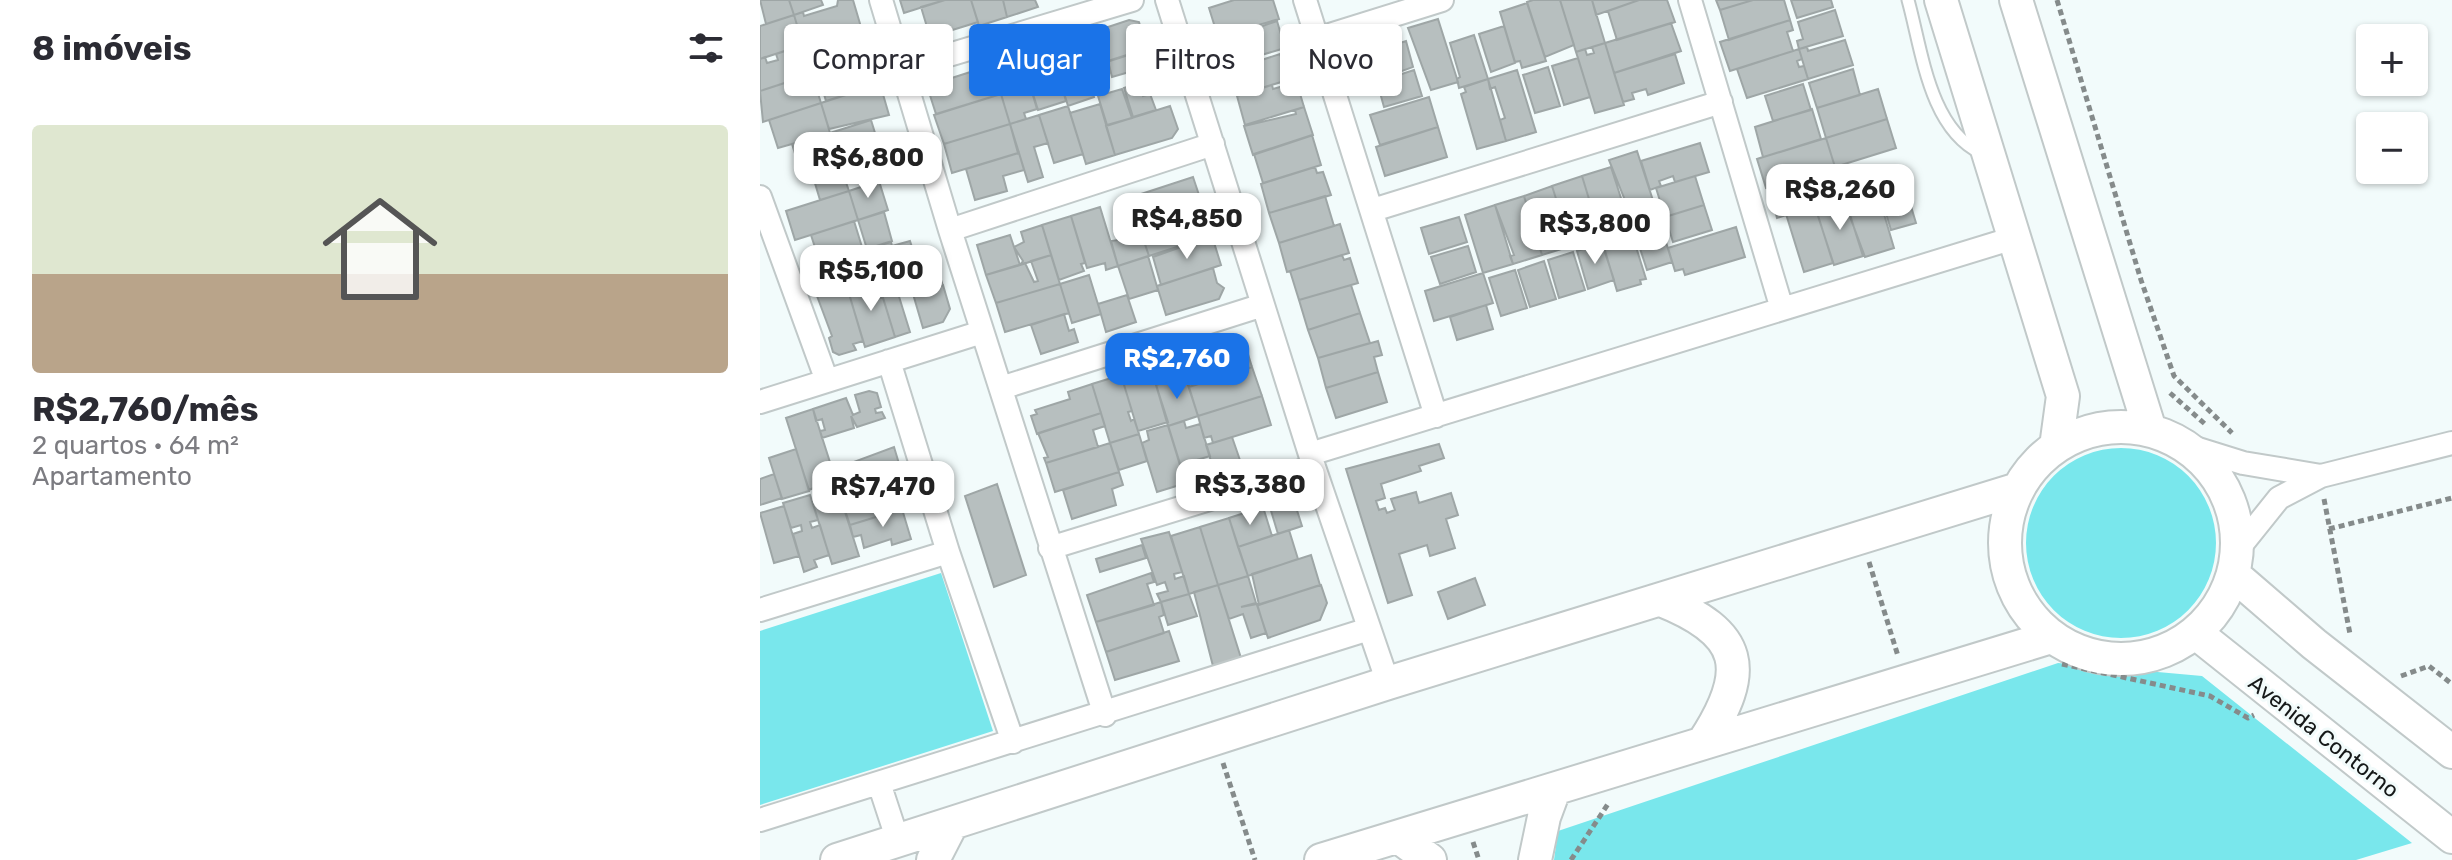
<!DOCTYPE html>
<html lang="pt">
<head>
<meta charset="utf-8">
<style>
  :root { --surface:#fff; --page:#f2f2f3; --text:#2b2b33; --muted:#7c7c81; --line:#e1e1e2; --accent:#1a73e8 }
  body { margin:0; font-family:Rubik,sans-serif; background:var(--page); color:var(--text); height:100vh; display:flex; flex-direction:column; font-size:30px; white-space:nowrap }
  * { box-sizing:border-box; margin:0 }
  p { font-size:26px; color:var(--muted) }
  .icon { flex:none; width:44px; height:44px; fill:none; stroke:currentColor; stroke-width:2; stroke-linecap:round; stroke-linejoin:round }
  .map { position:relative; flex:1; overflow:hidden }
  .side { display:flex; flex-direction:column; background:var(--surface); width:760px }
  .side>* { flex:none }
  .hud { position:absolute; left:24px; top:24px; width:760px; height:72px; display:flex; gap:16px }
  .fabs { position:absolute; left:1596px; top:24px; display:grid; gap:16px }
  .fabs a { display:grid; place-items:center; width:72px; height:72px; border-radius:8px; background:var(--surface); box-shadow:0 2px 6px #0004; font-size:40px }
  .price { position:absolute; translate:-50% -68px; padding:0 18px; border-radius:16px; background:#fff; color:#222; font-size:26px; line-height:52px; filter:drop-shadow(0 2px 4px #0008) }
  .price::after { content:''; position:absolute; left:50%; top:48px; width:24px; height:18px; margin-left:-12px; background:inherit; clip-path:polygon(0 0,100% 0,50% 100%) }
  .price.selected { background:var(--accent); color:#fff }
  ul { padding:0; list-style:none }
  li { display:grid; align-content:center; gap:16px; height:424px; padding:0 32px }
  li+li { border-top:2px solid var(--line) }
  li span { display:grid; place-items:center; height:248px; border-radius:8px; color:#555 }
  li>.icon { margin-inline-start:auto }
  span .icon { width:144px; height:144px; fill:#fffc; stroke-width:1 }
  li b { font-size:34px }
  h2 { display:flex; justify-content:space-between; align-items:center; height:96px; padding:0 32px; font-size:34px }
  .tag { padding:0 28px; border-radius:8px; background:var(--surface); box-shadow:0 2px 6px #0004; font-size:28px; line-height:72px }
  .tag.selected { background:var(--accent); color:#fff }
  main { display:flex; flex:1; min-height:0 }
  .map>svg:first-child { display:block }
  .green { fill:#79e7ec }
  .building { fill:#b7bfbf; stroke:#9ea6a6; stroke-width:2 }
  .lines { fill:none; stroke-linecap:round; stroke-linejoin:round }
  .lane-casing { stroke:#c1c9c9; stroke-width:15 }
  .street-casing { stroke:#c1c9c9; stroke-width:26 }
  .secondary-casing { stroke:#c1c9c9; stroke-width:36 }
  .path { stroke:#858b8b; stroke-width:5; stroke-dasharray:6 4; stroke-linecap:butt }
  .lane { stroke:#fff; stroke-width:11 }
  .street { stroke:#fff; stroke-width:22 }
  .secondary { stroke:#fff; stroke-width:32 }
  .labels { text-anchor:middle; stroke-width:6; stroke-linejoin:round; paint-order:stroke }
  .street-label { font-size:22px; fill:#161919; stroke:#f2fbfb }
</style>
</head>
<body>
<main>
<section class="side">
<h2>8 imóveis<svg class="icon" aria-label="filters" viewBox="0 0 24 24"><path d="M4 7h16M4 17h16"/><circle cx="9" cy="7" r="2"/><circle cx="15" cy="17" r="2"/></svg></h2>
<ul>
<li><span style="background:linear-gradient(#dfe7d0 60%,#b9a48a 0)"><svg class="icon" aria-label="home" viewBox="0 0 24 24"><path d="M3 11l9-7 9 7M6 9v11h12V9"/></svg></span><div><b>R$2,760/mês</b><p>2 quartos · 64 m²</p><p>Apartamento</p></div></li>
</ul>
</section>
<div class="map">
<svg width="1692" height="860" viewBox="0 0 1692 860">
  <rect width="100%" height="100%" fill="#f2fbfb"/>
  <path class="green" d="M1266 543a95 95 0 1 1 190 0a95 95 0 1 1-190 0Z
    M181,573L233,731L0,805V631Z
    M1298,663L1442,676L1652,843L1596,860H794L798,831Z"/>
  <path class="building" d="M0,0H29L34,15L6,24Z
    M29,0H61L63,5L34,15Z
    M93,0L101,27L43,45L34,15L43,12L44,16L77,6L78,0Z
    M140,0H185L144,13Z
    M185,0H211L218,22L170,37L161,7Z
    M211,0H243L247,17L219,26Z
    M243,0H275L278,7L247,17Z
    M474,0H513L519,19L458,37L449,8Z
    M773,0H800L814,45L785,57L767,2Z
    M800,0H832L845,43L816,52Z
    M832,0H879L836,15Z
    M879,0H907L915,22L857,40L848,11Z
    M956,0H993L960,10Z
    M993,0H1024L1030,20L969,40L960,10Z
    M1031,0H1071L1073,7L1037,18Z
    M767,3L786,61L762,68L760,61L755,62L740,12Z
    M1075,10L1083,36L1039,49L1037,41L1043,39L1038,22Z
    M34,15L43,45L0,59V26Z
    M678,19L698,82L671,90L648,28Z
    M369,20L379,22L387,49L328,68L318,37Z
    M1030,20L1033,30L1027,32L1033,51L970,71L960,42Z
    M517,21L525,48L481,61L474,36Z
    M911,23L921,51L854,73L845,43Z
    M744,26L755,63L731,72L719,34Z
    M101,27L111,56L52,74L43,45Z
    M317,34L334,97L308,106L289,43Z
    M714,35L728,79L699,88L697,79L700,77L690,43Z
    M1085,40L1093,65L1048,79L1039,49L1047,47L1048,51Z
    M646,41L653,67L591,90L583,63L587,60Z
    M845,43L864,105L835,113L816,52L825,49L827,55L834,53L832,47Z
    M43,45L52,74L0,91V59L5,57L7,63L18,60L16,54Z
    M290,46L306,101L278,110L261,56Z
    M392,47L397,64L352,77L348,61Z
    M1039,49L1042,59L1037,61L1039,67L1044,66L1048,79L987,98L977,69Z
    M520,54L528,80L491,91L483,66Z
    M915,54L924,83L888,95L886,89L872,93L874,99L863,102L854,73Z
    M111,56L120,84L66,101L63,91L58,92L52,74Z
    M818,58L830,97L804,105L792,66Z
    M263,62L277,109L264,113L266,119L250,124L234,71Z
    M232,65L241,94L176,114L167,86Z
    M788,67L800,106L775,113L763,75Z
    M1093,69L1100,95L1057,108L1049,83Z
    M654,70L662,96L624,107L617,82Z
    M757,70L776,132L746,141L740,120L745,118L735,87L730,89L728,79Z
    M52,74L61,103L3,122L0,91Z
    M535,77L544,107L485,125L477,96L512,85L513,89L527,85L526,81Z
    M728,79L746,141L717,149L701,94L706,92L704,87Z
    M380,83L383,96L390,94L396,110L373,117L364,88Z
    M120,84L129,115L69,129L61,103Z
    M1043,84L1051,110L1013,121L1005,96Z
    M362,89L372,118L347,125L338,96Z
    M1118,89L1127,119L1066,138L1057,108Z
    M241,94L250,124L184,144L174,115Z
    M669,97L678,127L620,145L610,115Z
    M61,103L70,133L18,148L9,120Z
    M340,104L355,155L326,164L310,113Z
    M308,106L323,154L294,163L279,115Z
    M410,106L418,129L412,138L355,155L346,126Z
    M544,107L553,135L493,155L484,126L536,114L535,110Z
    M1052,109L1061,139L997,159L1003,157L995,127Z
    M279,115L288,143L274,147L283,177L268,182L250,124Z
    M1127,119L1136,148L1075,167L1066,138Z
    M111,120L120,149L79,162L70,133Z
    M250,124L258,153L192,173L184,144Z
    M678,127L687,157L625,176L616,147Z
    M70,133L79,162L41,173L32,144Z
    M552,135L561,165L503,183L494,154Z
    M1066,138L1075,167L1006,188L997,159Z
    M940,143L949,172L915,182L913,176L899,181L901,186L890,190L881,161Z
    M877,151L899,219L870,228L867,219L872,218L849,160Z
    M259,153L264,170L243,176L247,191L215,200L206,169Z
    M79,162L89,191L60,200L51,170Z
    M555,167L557,173L563,172L571,195L509,213L501,184Z
    M851,167L869,223L839,232L822,176Z
    M1075,167L1084,196L1017,218L1009,187Z
    M822,176L839,232L814,240L803,204L798,205L792,186Z
    M935,176L944,205L905,217L896,188Z
    M433,177L443,207L379,227L369,198Z
    M119,181L128,210L98,220L89,191Z
    M1144,183L1156,223L1131,230L1119,190Z
    M792,186L811,246L782,255L764,196Z
    M1116,187L1134,248L1105,257L1089,214L1094,213L1089,195Z
    M89,191L98,220L35,240L26,211Z
    M565,196L574,226L519,243L509,213Z
    M764,196L782,255L753,264L750,256L754,255L735,205Z
    M1084,196L1103,256L1074,265L1056,210L1076,204L1075,200Z
    M371,203L389,256L358,266L351,241L366,239L357,208Z
    M735,205L753,264L723,273L705,215Z
    M944,205L952,230L913,242L905,217Z
    M1055,206L1073,263L1044,272L1026,214Z
    M340,207L358,266L346,270L345,263L327,268L311,216Z
    M439,209L448,237L389,256L379,227Z
    M124,212L132,241L107,249L98,220Z
    M311,216L325,263L321,264L324,271L299,280L282,225Z
    M699,217L707,242L669,254L661,228Z
    M899,219L912,262L887,270L875,233L890,228L888,222Z
    M94,221L102,247L59,260L51,235Z
    M580,224L589,253L527,272L519,243Z
    M282,225L291,255L260,265L263,261L254,247L264,242L261,232Z
    M976,227L985,257L925,275L923,269L915,271L908,248Z
    M872,234L886,279L880,280L881,284L857,291L843,244Z
    M250,235L260,265L226,275L217,245Z
    M452,236L461,265L401,285L393,257Z
    M150,241L158,266L117,278L107,249L131,242L132,246Z
    M842,243L854,280L828,289L817,251Z
    M708,246L716,272L680,284L671,257Z
    M107,249L117,278L57,296L46,269L86,256L87,260Z
    M813,252L825,290L799,298L788,260Z
    M291,255L300,284L236,303L226,275L265,263L274,282L278,281L271,261Z
    M582,255L584,260L590,258L598,283L539,300L530,271Z
    M388,256L398,290L369,299L358,266Z
    M175,261L182,283L152,290L146,270Z
    M784,261L796,299L770,307L758,270Z
    M453,268L457,283L464,288L459,299L406,315L397,286Z
    M755,270L767,308L741,316L729,278Z
    M723,273L733,303L674,321L665,291Z
    M132,274L150,332L135,337L117,278Z
    M329,275L341,314L312,323L300,284Z
    M117,278L121,293L116,298H123L135,337L105,347L87,287Z
    M300,284L309,313L245,332L236,303Z
    M183,285L190,309L183,322L163,328L153,294Z
    M591,285L600,313L548,330L539,300Z
    M87,287L103,341L93,344L96,350L79,355L73,352L69,338L72,336L57,296Z
    M367,295L376,322L346,332L338,304Z
    M726,305L733,329L697,340L690,317Z
    M600,313L610,343L558,358L548,330Z
    M304,314L309,331L314,329L318,342L281,354L271,325Z
    M483,338L492,367L429,387L420,357Z
    M618,341L622,355L614,357L618,372L566,388L558,358Z
    M390,366L408,422L378,431L361,375Z
    M492,367L502,396L438,416L429,387Z
    M618,372L627,402L576,418L566,388Z
    M361,375L372,411L368,412L371,421L374,419L379,434L350,443L332,384Z
    M425,376L438,416L408,426L396,385Z
    M332,384L341,413L277,434L271,416L277,414L275,410L310,399L308,392Z
    M109,391L117,393L121,407L115,409L116,413L122,412L125,418L97,427L91,416L94,428L62,438L60,431L65,430L62,419L56,421L53,409L86,398L93,415L100,412L95,395Z
    M502,396L511,425L453,443L451,436L444,438L438,416Z
    M53,409L75,478L49,490L26,418Z
    M341,413L345,426L333,430L338,447L286,463L284,458L288,457L278,433Z
    M424,421L426,428L440,424L450,456L420,465L408,426Z
    M408,425L426,483L397,492L382,443L389,440L387,431Z
    M379,434L387,461L359,470L350,443Z
    M472,437L482,466L455,474L446,445Z
    M350,443L359,472L295,492L286,463Z
    M679,444L684,458L659,466L661,471L621,484L625,498L616,501L619,510L625,508L627,513L635,510L631,499L656,492L659,503L691,493L698,515L686,519L695,548L670,556L667,545L639,554L652,595L628,603L586,469Z
    M134,447L143,477L80,496L72,470Z
    M36,449L49,491L22,499L9,458Z
    M359,472L363,485L352,489L356,505L312,519L303,490Z
    M14,474L22,498L0,505V479Z
    M237,484L266,575L234,587L205,496Z
    M116,486L120,501L138,496L142,509L90,525L80,496Z
    M50,495L58,520L50,522L52,528L60,525L69,555L54,560L57,567L44,572L33,534L42,531L41,525L31,528L23,503Z
    M80,496L99,556L72,564L53,504Z
    M527,499L534,501L542,526L518,534L509,504Z
    M24,506L39,556L14,563L0,513Z
    M503,507L512,536L478,547L469,518Z
    M142,509L151,539L132,545L131,539L104,548L101,535L93,537L90,525Z
    M469,518L488,576L458,585L440,527Z
    M440,527L458,585L429,594L411,536Z
    M529,530L538,559L488,576L478,547Z
    M409,532L422,572L414,574L415,579L424,576L429,594L401,602L397,594L408,591L405,582L397,585L381,539Z
    M382,545L386,558L340,572L336,559Z
    M551,555L560,585L499,605L492,574Z
    M391,573L394,582L387,584L394,605L336,622L327,595Z
    M488,576L496,603L481,607L497,604L506,633L491,638L483,614L469,619L458,585Z
    M715,578L725,605L688,619L678,592Z
    M458,585L481,658L453,666L434,592Z
    M561,585L567,603L560,620L508,638L497,605Z
    M429,594L437,616L408,625L401,602Z
    M401,602L404,615L399,617L404,633L346,652L336,622Z
    M409,631L419,661L355,680L346,652Z"/>
  <g class="lines">
    <g class="lane-casing">
      <path id="lane" d="M1148,0C1162,50 1169,128 1221,153"/>
    </g>
    <g class="street-casing">
      <path id="street" d="M121,0L190,230L345,715
        M407,0L554,467L628,683
        M545,0L676,416
        M930,0L1022,309
        M557,39L682,0
        M142,69L372,0
        M0,197L67,381
        M613,210L961,102
        M190,230L453,144
        M129,361L188,552L253,742
        M241,388L503,305
        M0,402L222,332
        M1422,444L1483,463L1561,476
        M550,454L1257,237
        M290,548L554,467
        M1478,549L1519,498L1561,476L1692,443
        M0,610L188,552
        M119,783L138,841
        M0,820L609,629"/>
    </g>
    <g class="secondary-casing">
      <path id="secondary" d="M1181,0L1303,396L1296,447
        M1256,0L1390,430
        M1245 543a116 116 0 1 1 232 0a116 116 0 1 1-232 0Z
        M1474,575L1554,644L1692,752
        M901,600C984,633 991,670 943,743
        M1436,633L1692,837
        M640,838L670,860
        M77,860L628,683L1258,489
        M173,860L191,825
        M561,860L1291,637
        M775,860L784,817L794,790"/>
    </g>
    <path class="path" d="M1297,0L1381,280L1414,376L1472,433
      M1410,393L1445,424
      M1564,499L1590,634
      M1569,529L1692,498
      M1109,562L1138,656
      M1302,664L1450,696L1488,718L1494,715
      M1641,676L1669,666L1692,684
      M463,763L495,860
      M713,842L719,860
      M811,860L848,804"/>
    <use href="#lane" class="lane"/>
    <use href="#street" class="street"/>
    <use href="#secondary" class="secondary"/>
  </g>
  <g class="labels">
    <g class="street-label">
      <text transform="translate(1564 736) rotate(38)" y="8">Avenida Contorno</text>
    </g>
  </g>
</svg>
<div class="fabs">
<a>+</a>
<a>−</a>
</div>
<b class="price" style="left:108px;top:200px">R$6,800</b>
<b class="price" style="left:1080px;top:232px">R$8,260</b>
<b class="price" style="left:427px;top:261px">R$4,850</b>
<b class="price" style="left:835px;top:266px">R$3,800</b>
<b class="price" style="left:111px;top:313px">R$5,100</b>
<b class="price selected" style="left:417px;top:401px">R$2,760</b>
<b class="price" style="left:490px;top:527px">R$3,380</b>
<b class="price" style="left:123px;top:529px">R$7,470</b>
<div class="hud">
<a class="tag">Comprar</a>
<a class="tag selected">Alugar</a>
<a class="tag">Filtros</a>
<a class="tag">Novo</a>
</div>
</div>
</main>
</body>
</html>
